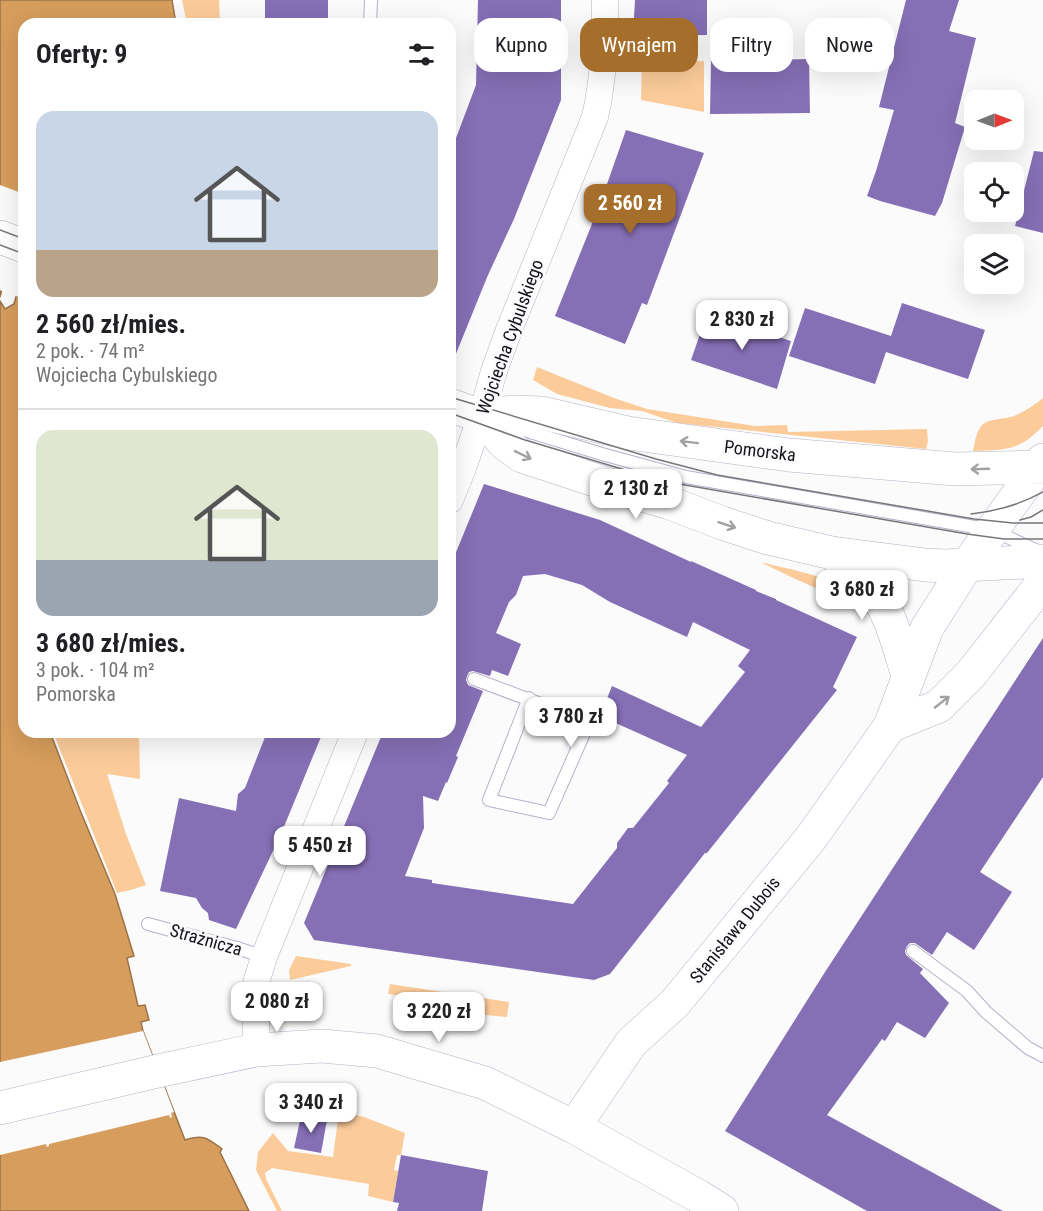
<!DOCTYPE html>
<html lang="pl">
<head>
<meta charset="utf-8">
<style>
  :root { --surface:#fff; --page:#f6f6f6; --text:#202124; --muted:#757577; --line:#e0e0e0; --accent:#a56e2a }
  body { margin:0; font-family:"Roboto Condensed",sans-serif; background:var(--page); color:var(--text); height:100vh; display:flex; flex-direction:column; font-size:22px; white-space:nowrap }
  * { box-sizing:border-box; margin:0 }
  p { font-size:20px; color:var(--muted) }
  .icon { flex:none; width:33px; height:33px; fill:none; stroke:currentColor; stroke-width:2; stroke-linecap:round; stroke-linejoin:round }
  .map { position:relative; flex:1; overflow:hidden }
  .sheet { position:absolute; left:18px; top:18px; width:438px; height:720px; display:flex; flex-direction:column; background:var(--surface); border-radius:18px; box-shadow:0 6px 24px #0002 }
  .sheet>* { flex:none }
  .guide { position:absolute; left:474px; top:18px; width:478px; height:54px; display:flex; gap:12px }
  .needle { width:39px; rotate:89deg }
  .controls { position:absolute; left:964px; top:90px; display:grid; gap:12px }
  .controls a { display:grid; place-items:center; width:60px; height:60px; border-radius:12px; background:var(--surface); box-shadow:0 6px 24px #0002; font-size:30px }
  .price { position:absolute; translate:-50% -51px; padding:0 14px; border-radius:12px; background:#fff; color:#222; font-size:20px; line-height:39px; filter:drop-shadow(0 2px 3px #0008) }
  .price::after { content:''; position:absolute; left:50%; top:36px; width:18px; height:14px; margin-left:-9px; background:inherit; clip-path:polygon(0 0,100% 0,50% 100%) }
  .price.on { background:var(--accent); color:#fff }
  ul { padding:0; list-style:none }
  li { display:grid; align-content:center; gap:12px; height:318px; padding:0 18px }
  li+li { border-top:2px solid var(--line) }
  li span { display:grid; place-items:center; height:186px; border-radius:18px; color:#555 }
  li>.icon { margin-inline-start:auto }
  span .icon { width:108px; height:108px; fill:#fffc; stroke-width:1 }
  li b { font-size:26px }
  h2 { display:flex; justify-content:space-between; align-items:center; height:72px; padding:0 18px; font-size:26px }
  .chip { padding:0 21px; border-radius:18px; background:var(--surface); box-shadow:0 6px 24px #0002; font-size:21px; line-height:54px }
  .chip.on { background:var(--accent); color:#fff }
  .map>svg:first-child { display:block }
  .green { fill:#fbcc9a }
  .water { fill:#d69d5d; stroke:#9c7349; stroke-width:1.5 }
  .pier { fill:#fbfbfb }
  .building { fill:#856fb5; fill-rule:evenodd }
  .lines { fill:none; stroke-linecap:round; stroke-linejoin:round }
  .lane-casing { stroke:#b6b0c8; stroke-width:14 }
  .street-casing { stroke:#b6b0c8; stroke-width:27 }
  .secondary-casing { stroke:#b6b0c8; stroke-width:34 }
  .lane { stroke:#fff; stroke-width:12 }
  .street { stroke:#fff; stroke-width:26 }
  .secondary { stroke:#fff; stroke-width:33 }
  .tram { stroke:#77767b; stroke-width:1.5 }
  .oneway { stroke:#a1a0a3 }
  .labels { text-anchor:middle; stroke-width:6; stroke-linejoin:round; paint-order:stroke }
  .street-label { font-size:18px; fill:#14121a; stroke:#fbfbfb }
</style>
</head>
<body>
<div class="map">
<svg width="1043" height="1211" viewBox="0 0 1043 1211">
  <rect width="100%" height="100%" fill="#fbfbfb"/>
  <path class="green" d="M182,0H219L220,24H187Z
    M642,60L704,61V112L641,100Z
    M537,367L614,398L647,409L755,426L787,425L788,432L927,429L928,441L926,449L677,423L642,411L610,408L557,394L533,380Z
    M1043,398V426C1019,451 1006,450 973,451C975,442 976,431 983,424C990,419 1002,419 1011,417C1023,413 1033,406 1043,398Z
    M760,562C788,569 840,578 860,598C836,602 783,572 760,562Z
    M53,732H139L140,779L107,774L126,834L146,885L131,890L117,893Z
    M296,956L351,964V966L290,980L289,970Z
    M390,984L509,1002L507,1017L451,1012L438,1001L388,994Z
    M339,1111L364,1117L405,1133L401,1155H397L394,1170L398,1171L393,1202L368,1196L369,1184L272,1168L265,1173L266,1179L282,1211H277L256,1170L258,1152L273,1133L288,1151L333,1157Z"/>
  <path class="water" d="M0,0H172L176,24H24V201L0,297Z
    M24,269V732H50L80,810L115,894L134,956L127,958L138,1006L145,1005L149,1020L141,1022L143,1031L185,1140C204,1134 207,1138 222,1149L220,1152L249,1211H0V301L5,309L14,304Z"/>
  <path class="pier" d="M0,185L24,194V214L4,292L0,290Z
    M24,266V299L13,295L21,268Z
    M143,1031L174,1112L171,1113L172,1117L170,1118L169,1115L49,1144V1146L47,1147L46,1144L0,1155V1062Z"/>
  <path class="building" d="M265,0H328V24H265Z
    M478,0H561V100L514,219L488,275L451,366L450,154L476,85Z
    M635,0H707V35L633,36Z
    M906,0H959L949,31L976,38L955,123L965,127L942,203L935,216L880,201L867,196L876,171L894,110L879,107Z
    M809,59L810,113L710,114L711,61Z
    M626,130L704,153L647,305L642,303L625,344L555,316L600,204Z
    M1034,151L1043,152V233L1015,226Z
    M902,303L985,330L968,379L886,352L875,384L789,356L805,308L891,336Z
    M707,314L791,341L777,389L691,360Z
    M484,484L600,520L691,562V561L756,590V591L776,599V600L857,637L833,687L837,690L707,853H705L610,974L594,980L314,940L304,923L383,732H450V567ZM545,574L582,585L610,602L687,637L693,622L750,650L738,666L745,672L701,727L612,686L600,716L687,755L667,781L669,783L633,828H628L617,843V848L573,904L432,883V880L405,876L424,828L423,796L438,801L446,782L447,783L458,757L456,756L483,691L468,685L466,680L467,676L469,672L473,671L490,676L492,670L508,676L521,644L496,633L509,602L516,595L523,576Z
    M1043,638V777L980,872L1012,892L974,950L947,932L932,955L915,943H910L907,946L905,951L906,955L923,969L920,973L949,1003L925,1038L897,1022L885,1041L882,1039L827,1115L1003,1211H867L725,1131L825,972Z
    M267,732H323L281,834L236,929L209,920L208,913L202,908L196,898L160,891L179,798L236,811L238,794L245,788Z
    M301,1116L327,1120L321,1153L294,1148Z
    M401,1155L488,1171L482,1211H397L399,1203L393,1202Z"/>
  <g class="lines">
    <g class="lane-casing">
      <path id="lane" d="M370,24L371,0
        M507,425L602,454L686,477L992,530L1040,552
        M474,679L589,722L549,813L489,800L529,698
        M148,924L237,948L264,957
        M913,951L967,991L986,1012L1028,1048L1043,1056"/>
    </g>
    <g class="street-casing">
      <path id="street" d="M450,500L463,468L484,407L494,371L509,330L595,117C604,78 605,39 605,0
        M256,1050V983L264,957L355,732"/>
    </g>
    <g class="secondary-casing">
      <path id="secondary" d="M0,237L24,246
        M450,405L480,416L512,412L542,413L628,433L789,455L955,469L1043,467
        M480,416L504,443L522,456L625,490L670,503L722,523L768,538L832,553L925,565L945,566L1043,561
        M832,553C841,561 852,568 861,577C889,602 897,641 908,676
        M890,726L939,706L971,674L1043,582
        M0,1108L158,1071L256,1050L322,1046L377,1051L485,1083L574,1127L698,1196L722,1211
        M574,1127L631,1043L675,1003L811,838L890,726L927,628L967,565L1043,460"/>
    </g>
    <use href="#lane" class="lane"/>
    <use href="#street" class="street"/>
    <use href="#secondary" class="secondary"/>
    <path class="tram" d="M0,230L24,239
      M0,245L24,254
      M450,397L656,459L717,475L974,519L1013,523H1043
      M450,413L525,440L662,481L967,534L1004,539H1043
      M971,514C997,511 1020,505 1043,492
      M1020,520L1031,517L1043,510"/>
  </g>
  <defs><path id="oneway-shaft" d="M-6 0H5M1.5-3L5.5 0L1.5 3" fill="none" stroke-width="1.6" stroke-linecap="round" stroke-linejoin="round" transform="scale(1.5)"/></defs>
  <g class="oneway">
    <use href="#oneway-shaft" transform="translate(689 442) rotate(-173)"/>
    <use href="#oneway-shaft" transform="translate(523 455) rotate(26)"/>
    <use href="#oneway-shaft" transform="translate(980 469) rotate(178)"/>
    <use href="#oneway-shaft" transform="translate(727 525) rotate(18)"/>
    <use href="#oneway-shaft" transform="translate(942 702) rotate(-38)"/>
  </g>
  <g class="labels">
    <g class="street-label">
      <text transform="translate(510 337) rotate(-70)" y="6">Wojciecha Cybulskiego</text>
      <text transform="translate(760 451) rotate(7)" y="6">Pomorska</text>
      <text transform="translate(735 930) rotate(-51)" y="6">Stanisława Dubois</text>
      <text transform="translate(206 940) rotate(16)" y="6">Strażnicza</text>
    </g>
  </g>
</svg>
<div class="controls">
<a><svg class="needle" viewBox="-14 -14 28 28"><path d="M0-13l5 13h-10z" fill="#e53935"/><path d="M0 13l5-13h-10z" fill="#757577"/></svg></a>
<a><svg class="icon" aria-label="locate" viewBox="0 0 24 24"><circle cx="12" cy="12" r="6"/><path d="M12 2v4M12 18v4M2 12h4M18 12h4"/></svg></a>
<a><svg class="icon" aria-label="layers" viewBox="0 0 24 24"><path d="M12 4l9 5-9 5-9-5zM3 14l9 5 9-5"/></svg></a>
</div>
<b class="price on" style="left:630px;top:235px">2 560 zł</b>
<b class="price" style="left:742px;top:351px">2 830 zł</b>
<b class="price" style="left:636px;top:520px">2 130 zł</b>
<b class="price" style="left:862px;top:621px">3 680 zł</b>
<b class="price" style="left:571px;top:748px">3 780 zł</b>
<b class="price" style="left:320px;top:877px">5 450 zł</b>
<b class="price" style="left:277px;top:1033px">2 080 zł</b>
<b class="price" style="left:439px;top:1043px">3 220 zł</b>
<b class="price" style="left:311px;top:1134px">3 340 zł</b>
<div class="guide">
<a class="chip">Kupno</a>
<a class="chip on">Wynajem</a>
<a class="chip">Filtry</a>
<a class="chip">Nowe</a>
</div>
<section class="sheet">
<h2>Oferty: 9<svg class="icon" aria-label="filters" viewBox="0 0 24 24"><path d="M4 7h16M4 17h16"/><circle cx="9" cy="7" r="2"/><circle cx="15" cy="17" r="2"/></svg></h2>
<ul>
<li><span style="background:linear-gradient(#c9d6e8 75%,#b9a48a 0)"><svg class="icon" aria-label="home" viewBox="0 0 24 24"><path d="M3 11l9-7 9 7M6 9v11h12V9"/></svg></span><div><b>2 560 zł/mies.</b><p>2 pok. · 74 m²</p><p>Wojciecha Cybulskiego</p></div></li>
<li><span style="background:linear-gradient(#dfe7d0 70%,#9aa5b1 0)"><svg class="icon" aria-label="home" viewBox="0 0 24 24"><path d="M3 11l9-7 9 7M6 9v11h12V9"/></svg></span><div><b>3 680 zł/mies.</b><p>3 pok. · 104 m²</p><p>Pomorska</p></div></li>
</ul>
</section>
</div>
</body>
</html>
